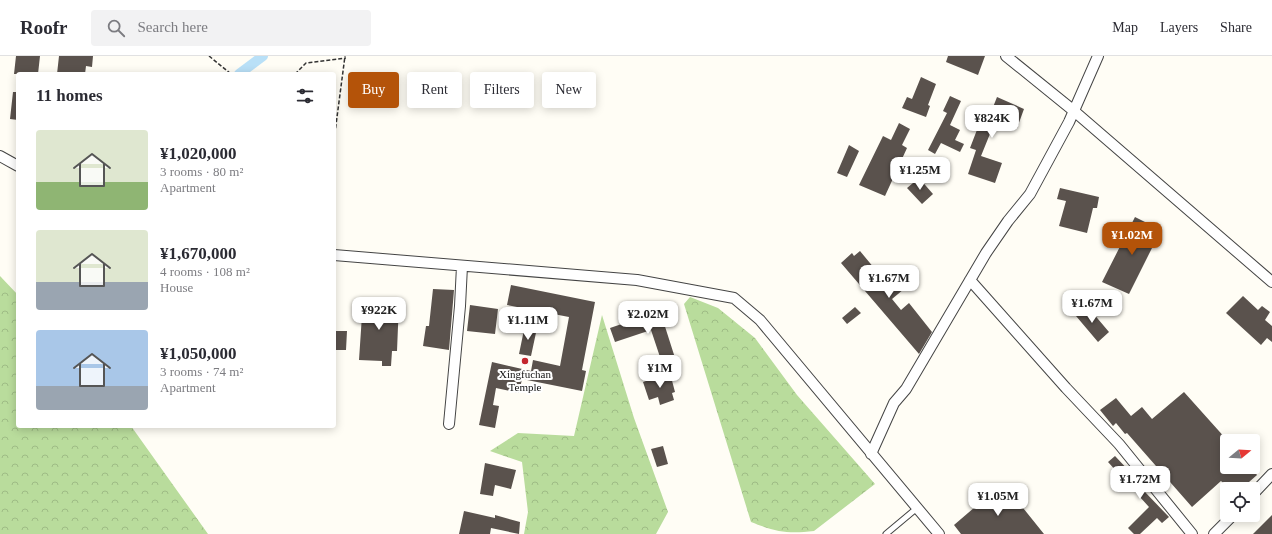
<!DOCTYPE html>
<html lang="en">
<head>
<meta charset="utf-8">
<style>
  :root { --surface:#fff; --page:#f2f2f3; --text:#2b2b33; --muted:#7c7c81; --line:#e1e1e2; --accent:#b45309 }
  body { margin:0; font-family:Georgia,serif; background:var(--page); color:var(--text); height:100vh; display:flex; flex-direction:column; font-size:15px; white-space:nowrap }
  * { box-sizing:border-box; margin:0 }
  p { font-size:13px; color:var(--muted) }
  .icon { flex:none; width:22px; height:22px; fill:none; stroke:currentColor; stroke-width:2; stroke-linecap:round; stroke-linejoin:round }
  .map { position:relative; flex:1; overflow:hidden }
  .drawer { position:absolute; left:16px; top:16px; width:320px; height:356px; display:flex; flex-direction:column; background:var(--surface); border-radius:4px; box-shadow:0 2px 10px #0003 }
  .drawer>* { flex:none }
  .top-card { position:absolute; left:348px; top:16px; width:380px; height:36px; display:flex; gap:8px }
  .needle { width:26px; rotate:72deg }
  .controls { position:absolute; left:1220px; top:378px; display:grid; gap:8px }
  .controls a { display:grid; place-items:center; width:40px; height:40px; border-radius:4px; background:var(--surface); box-shadow:0 2px 10px #0003; font-size:20px }
  .price { position:absolute; translate:-50% -34px; padding:0 9px; border-radius:8px; background:#fff; color:#222; font-size:13px; line-height:26px; filter:drop-shadow(0 1px 2px #0008) }
  .price::after { content:''; position:absolute; left:50%; top:24px; width:12px; height:9px; margin-left:-6px; background:inherit; clip-path:polygon(0 0,100% 0,50% 100%) }
  .price.on { background:var(--accent); color:#fff }
  ul { padding:0; list-style:none }
  li { display:flex; align-items:center; gap:12px; height:100px; padding:0 20px }
  li span { display:grid; place-items:center; flex:none; width:112px; height:80px; border-radius:4px; color:#555 }
  li>.icon { margin-inline-start:auto }
  span .icon { width:48px; height:48px; fill:#fffc; stroke-width:1 }
  li b { font-size:17px }
  h2 { display:flex; justify-content:space-between; align-items:center; height:48px; padding:0 20px; font-size:17px }
  .chip { padding:0 14px; border-radius:4px; background:var(--surface); box-shadow:0 2px 10px #0003; font-size:14px; line-height:36px }
  .chip.on { background:var(--accent); color:#fff }
  header { display:flex; align-items:center; gap:24px; box-sizing:border-box; height:56px; padding:0 20px; background:var(--surface); border-bottom:1px solid var(--line) }
  header strong { font-size:19px }
  nav { display:flex; gap:22px; margin-inline-start:auto; font-size:14px }
  .search { width:280px; height:36px; background:var(--page); display:flex; align-items:center; gap:10px; box-sizing:border-box; padding:0 14px; border-radius:4px; color:var(--muted); font-size:15px }
  .map>svg:first-child { display:block }
  .forest { fill:url(#forest-crowns) }
  .lines { fill:none; stroke-linecap:round; stroke-linejoin:round }
  .canal { stroke:#b9e0f7; stroke-width:10 }
  .building { fill:#5a524d }
  .lane-casing { stroke:#444; stroke-width:7 }
  .street-casing { stroke:#444; stroke-width:12 }
  .path { stroke:#333; stroke-width:1.5; stroke-dasharray:4 2; stroke-linecap:butt }
  .lane { stroke:#fff; stroke-width:5 }
  .street { stroke:#fff; stroke-width:10 }
  .poi-dot { fill:#c4262e; stroke:#fff; stroke-width:1.5 }
  .labels { text-anchor:middle; stroke-width:4; stroke-linejoin:round; paint-order:stroke }
  .poi-label { font-size:11px; fill:#111; stroke:#fff }
</style>
</head>
<body>
<header>
<strong>Roofr</strong>
<div class="search"><svg class="icon" aria-label="search" viewBox="0 0 24 24"><circle cx="10" cy="10" r="6"/><path d="M15 15l6 6"/></svg>Search here</div>
<nav><a>Map</a><a>Layers</a><a>Share</a></nav>
</header>
<div class="map">
<svg width="1272" height="478" viewBox="0 0 1272 478">
  <defs>
    <pattern id="forest-crowns" width="20" height="18" patternUnits="userSpaceOnUse"><rect width="20" height="18" fill="#b9dc9c"/><path d="M2 6a3 3 0 1 1 6 0M12 15a3 3 0 1 1 6 0" fill="none" stroke="#9ebc85"/></pattern>
  </defs>
  <rect width="100%" height="100%" fill="#fffdf5"/>
  <path class="forest" d="M0,220L18,239V370H131L208,478H0Z
    M690,241L718,252L755,282L797,339L875,428L814,475C788,478 776,476 751,466L684,248Z
    M602,259L634,362L668,456L656,478H524L528,456L522,406L490,395L518,377L574,380Z"/>
  <g class="lines">
    <path class="canal" d="M239,18L263,0"/>
  </g>
  <path class="building" d="M16,0H40L38,18H14Z
    M59,0H93L92,11L86,10L85,18H57Z
    M948,0H985L978,19L946,6Z
    M921,21L936,28L928,49L930,50L926,61L902,52L907,41L912,43Z
    M13,36H18V64L10,63Z
    M950,40L961,45L950,69L960,74L955,84L964,88L960,96L941,87L935,98L928,94L947,57L943,55Z
    M997,41L1024,53L1017,72L996,63L981,100L1002,107L995,127L968,118L976,94L970,92L980,66L986,69Z
    M899,67L910,73L902,89L907,92L885,140L859,129L883,80L891,84Z
    M849,89L859,95L847,121L837,117Z
    M919,122L933,138L922,148L907,132Z
    M1060,132L1099,141L1097,152H1093L1087,177L1059,170L1066,145L1057,143Z
    M1135,161L1161,174L1129,238L1102,226Z
    M860,195L884,224L898,213L910,228L892,243L901,254L909,247L932,276L919,298L841,207L852,197L854,200Z
    M511,229L595,246L582,314L586,315L582,335L522,323L519,337L496,332L493,349L499,350L495,372L479,369L492,306L531,315L533,304L560,310L569,261L507,249Z
    M433,233L454,234L449,294L423,290L426,270H429Z
    M1243,240L1258,254L1262,250L1270,256L1265,264L1272,270V286L1267,282L1261,289L1226,257Z
    M363,244L399,246L397,295H392L391,310H382V305L359,304Z
    M470,249L498,253L495,278L467,275Z
    M1087,250L1109,276L1098,286L1076,260Z
    M855,251L861,257L847,268L842,262Z
    M651,258L652,261L661,258L676,305L663,310L651,274L615,286L610,272Z
    M525,269L537,272L531,300L519,298Z
    M335,275H347L346,294H334Z
    M670,317L675,336L672,337L674,344L660,349L658,341L649,344L643,326Z
    M1184,336L1227,384V411H1251L1257,419L1241,433H1229L1221,425L1192,451L1127,377L1125,378L1116,367L1113,370L1100,354L1116,342L1131,360L1142,351L1152,363Z
    M663,390L668,408L657,411L651,393Z
    M1115,400L1147,434L1145,436L1169,461L1162,467L1157,462L1140,478H1134L1128,472L1149,451L1108,406Z
    M485,407L516,414L511,433L495,429L493,440L480,438Z
    M1003,427L1044,478H961L954,469Z
    M464,455L495,462V459L520,466L519,478L491,472L490,478H459Z
    M1272,459V478H1253Z"/>
  <g class="lines">
    <g class="lane-casing">
      <path id="lane" d="M886,478L917,452"/>
    </g>
    <g class="street-casing">
      <path id="street" d="M1006,0L1074,55L1272,226
        M0,100L18,110
        M334,199L637,224L734,242L760,264L939,478
        M970,224L1066,332L1119,388L1192,478
        M449,368L460,250L462,210
        M871,398L894,347L906,333L986,197L1008,165L1030,138L1069,66L1098,0
        M1253,438L1272,418
        M1214,478L1233,459"/>
    </g>
    <path class="path" d="M209,0L231,18
      M295,18L306,7L346,2
      M334,84L345,0"/>
    <use href="#lane" class="lane"/>
    <use href="#street" class="street"/>
  </g>
  <circle class="poi-dot" cx="525" cy="305" r="4"/>
  <g class="labels">
    <g class="poi-label">
      <text x="525" y="322">Xingfuchan<tspan x="525" dy="13">Temple</tspan></text>
    </g>
  </g>
</svg>
<div class="controls">
<a><svg class="needle" viewBox="-14 -14 28 28"><path d="M0-13l5 13h-10z" fill="#e53935"/><path d="M0 13l5-13h-10z" fill="#7c7c81"/></svg></a>
<a><svg class="icon" aria-label="locate" viewBox="0 0 24 24"><circle cx="12" cy="12" r="6"/><path d="M12 2v4M12 18v4M2 12h4M18 12h4"/></svg></a>
</div>
<b class="price" style="left:992px;top:83px">¥824K</b>
<b class="price" style="left:920px;top:135px">¥1.25M</b>
<b class="price on" style="left:1132px;top:200px">¥1.02M</b>
<b class="price" style="left:889px;top:243px">¥1.67M</b>
<b class="price" style="left:1092px;top:268px">¥1.67M</b>
<b class="price" style="left:379px;top:275px">¥922K</b>
<b class="price" style="left:648px;top:279px">¥2.02M</b>
<b class="price" style="left:528px;top:285px">¥1.11M</b>
<b class="price" style="left:660px;top:333px">¥1M</b>
<b class="price" style="left:1140px;top:444px">¥1.72M</b>
<b class="price" style="left:998px;top:461px">¥1.05M</b>
<div class="top-card">
<a class="chip on">Buy</a>
<a class="chip">Rent</a>
<a class="chip">Filters</a>
<a class="chip">New</a>
</div>
<section class="drawer">
<h2>11 homes<svg class="icon" aria-label="filters" viewBox="0 0 24 24"><path d="M4 7h16M4 17h16"/><circle cx="9" cy="7" r="2"/><circle cx="15" cy="17" r="2"/></svg></h2>
<ul>
<li><span style="background:linear-gradient(#dfe7d0 65%,#8fb573 0)"><svg class="icon" aria-label="home" viewBox="0 0 24 24"><path d="M3 11l9-7 9 7M6 9v11h12V9"/></svg></span><div><b>¥1,020,000</b><p>3 rooms · 80 m²</p><p>Apartment</p></div></li>
<li><span style="background:linear-gradient(#dfe7d0 65%,#9aa5b1 0)"><svg class="icon" aria-label="home" viewBox="0 0 24 24"><path d="M3 11l9-7 9 7M6 9v11h12V9"/></svg></span><div><b>¥1,670,000</b><p>4 rooms · 108 m²</p><p>House</p></div></li>
<li><span style="background:linear-gradient(#a9c7e8 70%,#9aa5b1 0)"><svg class="icon" aria-label="home" viewBox="0 0 24 24"><path d="M3 11l9-7 9 7M6 9v11h12V9"/></svg></span><div><b>¥1,050,000</b><p>3 rooms · 74 m²</p><p>Apartment</p></div></li>
</ul>
</section>
</div>
</body>
</html>
